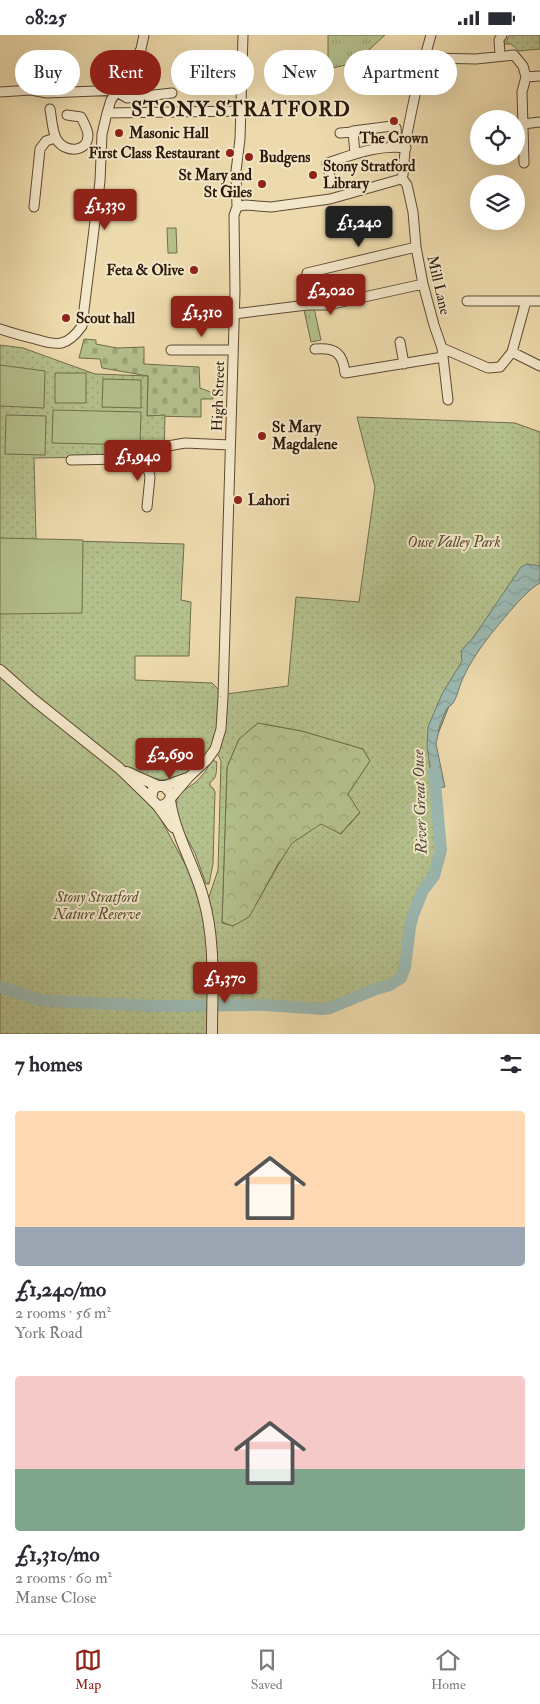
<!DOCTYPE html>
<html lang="en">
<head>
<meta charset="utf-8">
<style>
  :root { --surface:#fff; --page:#f7f7f7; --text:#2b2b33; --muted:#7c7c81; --line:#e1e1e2; --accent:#8f2418 }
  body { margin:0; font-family:"IM FELL Double Pica",serif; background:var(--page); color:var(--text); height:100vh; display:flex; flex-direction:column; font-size:19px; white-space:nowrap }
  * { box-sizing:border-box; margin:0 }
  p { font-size:16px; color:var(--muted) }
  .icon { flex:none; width:28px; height:28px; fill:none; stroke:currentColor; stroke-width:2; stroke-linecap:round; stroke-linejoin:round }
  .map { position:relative; height:999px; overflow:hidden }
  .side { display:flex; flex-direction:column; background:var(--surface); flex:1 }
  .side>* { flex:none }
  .hud { position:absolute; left:15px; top:15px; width:510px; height:45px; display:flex; gap:10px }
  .tools { position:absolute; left:470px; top:75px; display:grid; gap:10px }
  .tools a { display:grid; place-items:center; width:55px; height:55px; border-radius:50%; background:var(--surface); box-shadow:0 5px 20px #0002; font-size:25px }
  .price { position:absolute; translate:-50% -42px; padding:0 11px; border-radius:5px; background:var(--accent); color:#fff; font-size:16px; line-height:32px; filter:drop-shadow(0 1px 2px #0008) }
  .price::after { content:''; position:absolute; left:50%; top:30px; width:15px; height:11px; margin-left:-8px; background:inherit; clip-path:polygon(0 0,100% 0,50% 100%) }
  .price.selected { background:#222; color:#fff }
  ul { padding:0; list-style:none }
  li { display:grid; align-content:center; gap:10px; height:265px; padding:0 15px }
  li span { display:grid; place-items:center; height:155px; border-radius:5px; color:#555 }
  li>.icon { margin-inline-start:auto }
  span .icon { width:90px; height:90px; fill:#fffc; stroke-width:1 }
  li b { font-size:21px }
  h2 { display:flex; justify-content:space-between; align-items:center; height:60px; padding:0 15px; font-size:21px }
  .tag { padding:0 18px; border-radius:22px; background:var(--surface); box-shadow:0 5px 20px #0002; font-size:18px; line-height:45px }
  .tag.selected { background:var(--accent); color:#fff }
  .status { display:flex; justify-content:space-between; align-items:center; height:35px; padding:0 25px; background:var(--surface); direction:ltr }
  .status svg { height:14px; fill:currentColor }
  .tabs { display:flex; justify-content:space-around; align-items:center; height:70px; border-top:1px solid var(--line); background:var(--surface); font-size:14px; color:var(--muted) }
  .tabs a { display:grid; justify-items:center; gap:2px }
  .tabs .selected { color:var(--accent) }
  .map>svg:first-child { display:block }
  .grass { fill:url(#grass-tufts); stroke:#706d4c }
  .forest { fill:url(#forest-crowns); stroke:#706d4c }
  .cemetery { fill:url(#cemetery-stones); stroke:#706d4c }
  .park { fill:url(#park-dots); stroke:#706d4c; fill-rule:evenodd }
  .garden { fill:#b4c08c; stroke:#706d4c }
  .water { fill:url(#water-waves); stroke:#6f796f }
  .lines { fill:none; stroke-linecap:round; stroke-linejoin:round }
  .river { stroke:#9bb9b2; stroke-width:12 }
  .minor-casing { stroke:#5d4a33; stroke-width:11 }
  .tertiary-casing { stroke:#5d4a33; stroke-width:12 }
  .minor { stroke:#f3e7c9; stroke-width:9 }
  .tertiary { stroke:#f3e7c9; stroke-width:10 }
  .poi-dot { fill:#8f2418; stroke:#f3e7c9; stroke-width:2 }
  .labels { text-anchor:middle; stroke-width:4; stroke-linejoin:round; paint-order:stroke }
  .poi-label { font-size:15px; font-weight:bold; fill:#2d1a0b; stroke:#f3e7c9; text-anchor:start }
  .street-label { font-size:15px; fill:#2d1a0b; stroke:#f3e7c9 }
  .park-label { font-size:15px; font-style:italic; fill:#564c32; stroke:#f3e7c9 }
  .water-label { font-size:16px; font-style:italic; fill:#4e4a3d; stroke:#f3e7c9 }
  .district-label { font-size:20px; font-weight:bold; letter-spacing:1px; fill:#2d1a0b; stroke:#f3e7c9 }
</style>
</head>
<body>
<div class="status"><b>08:25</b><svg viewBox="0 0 49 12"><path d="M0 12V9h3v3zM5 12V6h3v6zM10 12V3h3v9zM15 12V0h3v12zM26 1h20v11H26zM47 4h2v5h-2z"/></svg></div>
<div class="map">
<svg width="540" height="999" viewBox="0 0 540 999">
  <defs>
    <pattern id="grass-tufts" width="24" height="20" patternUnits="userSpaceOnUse" patternTransform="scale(1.25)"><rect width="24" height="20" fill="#b4c08c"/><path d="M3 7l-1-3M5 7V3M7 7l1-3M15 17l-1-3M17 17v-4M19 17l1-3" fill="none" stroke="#9ba477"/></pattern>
    <pattern id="forest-crowns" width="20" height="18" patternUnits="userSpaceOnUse" patternTransform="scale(1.25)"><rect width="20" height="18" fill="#b4c08c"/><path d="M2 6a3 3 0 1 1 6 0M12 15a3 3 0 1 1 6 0" fill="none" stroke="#9ba477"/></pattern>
    <pattern id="cemetery-stones" width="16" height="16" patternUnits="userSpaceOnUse" patternTransform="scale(1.25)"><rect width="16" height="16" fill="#b4c08c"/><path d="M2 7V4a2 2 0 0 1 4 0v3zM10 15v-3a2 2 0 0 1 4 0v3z" fill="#9ba477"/></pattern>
    <pattern id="park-dots" width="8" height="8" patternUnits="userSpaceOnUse" patternTransform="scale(1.25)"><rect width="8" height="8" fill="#b4c08c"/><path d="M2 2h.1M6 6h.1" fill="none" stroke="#9ba477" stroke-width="1.8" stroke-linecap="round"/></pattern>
    <pattern id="water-waves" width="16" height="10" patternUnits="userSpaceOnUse" patternTransform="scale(1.25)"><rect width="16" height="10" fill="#9bb9b2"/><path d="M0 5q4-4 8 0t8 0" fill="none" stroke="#869e98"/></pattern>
  </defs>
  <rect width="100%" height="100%" fill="#eddaac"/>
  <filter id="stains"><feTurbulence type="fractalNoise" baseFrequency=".004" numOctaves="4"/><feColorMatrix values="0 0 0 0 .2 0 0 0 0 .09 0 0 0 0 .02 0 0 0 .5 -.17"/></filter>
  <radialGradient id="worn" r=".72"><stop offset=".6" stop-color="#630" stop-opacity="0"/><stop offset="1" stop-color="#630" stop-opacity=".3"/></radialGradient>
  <path class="grass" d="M328,0H385C366,17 355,32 328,33Z
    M314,273L321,305L311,307L304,275Z"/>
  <path class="forest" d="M258,688L302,696L363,714L370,726L348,759L360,777L340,799L279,827L249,883L233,891L222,887L227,732L239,704Z"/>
  <path class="cemetery" d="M84,304L96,305V309L117,313L144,312V329L199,332L200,353L213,358V364H201V382L147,381L148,341L102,333L100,324L79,323Z"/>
  <path class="park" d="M510,0H540V14L519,16L511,9H504Z
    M0,310L23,313L95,339L148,341L147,381L165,380L164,421L34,423L36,505L184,509L181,565L191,567L189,621H135V645L212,648L221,657L226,659L288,651L296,562L359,567L375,452L357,382L515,388L540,397V544L527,554L469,621L434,709L440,805L396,942L365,962L323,974L266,966L212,967V999H0ZM258,688L302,696L363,714L370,726L348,759L360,778L341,799L321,789L292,808L280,827L249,882L233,891L222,888L227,732L239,704ZM215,714L221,726L218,835L206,871L204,864L159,781L146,765L139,739L162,745L189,742Z
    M212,725L217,727C216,734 218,744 210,747V751L213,753L215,757L213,829L209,849H206L195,818L178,787L175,770L180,758L196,747L205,737Z"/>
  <path class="garden" d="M167,193H176L177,218H168Z
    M0,330L45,336L44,373L0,371Z
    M55,338H86V368H55Z
    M103,344L141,345V373L102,372Z
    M53,375L141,377L140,410L52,408Z
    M6,380L46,381L45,420L5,419Z
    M0,503L83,505L82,578L0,579Z"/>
  <path class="water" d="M527,529L540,531V548C529,554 520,565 512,574C493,596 475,617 463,643C458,653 457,669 447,673L440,690L436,709L445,752L433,753L427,711L428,692L442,659L462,626L461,616L473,603L521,532Z"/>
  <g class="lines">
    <path class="river" d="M0,952L40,965L70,967L153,971L265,970L323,974L330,973L376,954L390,950L401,943L405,932L410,892L413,880L423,855L434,841L441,815L434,737"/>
    <g class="minor-casing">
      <path id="minor" d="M500,20L499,5L502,0
        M425,21L431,23L476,24L514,20L523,31L526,42L522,57L524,128
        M526,42L540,41
        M0,57L31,55L47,58L120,55
        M117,57L127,63L172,58
        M50,74C52,84 52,97 57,105C65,118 88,118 88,100C88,95 84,88 81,82L67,80
        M107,78L242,76
        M523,89L540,87
        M340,98L353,97
        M355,119L353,96L392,91L396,93C397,101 395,106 390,112
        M402,143L407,150L413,177L416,212L423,249L434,290L442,313L448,365
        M331,146L327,128C352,120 379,109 406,113
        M34,172L40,114L46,106L55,103
        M237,172L245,170L271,172L330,164L401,144L403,140L406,104L411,79L418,46L431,0
        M307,238L416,212
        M467,266H540
        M234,279L307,270H328L423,249
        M0,294C12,298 23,301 35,304C58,311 67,312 82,291L100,146L102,99L107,78L111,65L126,44L141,14L144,0
        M400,307L404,329
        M442,313L488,333L500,332L512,317L526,266
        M315,314C335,312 343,318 345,338L443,322
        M171,315H233
        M512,317L540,331
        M145,420L150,442L147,472
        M71,425L123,424L145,420L168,411L185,408L230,410
        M164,751L186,743
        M171,763L189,742L207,725L215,714L221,694L223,662L235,256L234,180L237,172L236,136L240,104L243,0"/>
    </g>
    <g class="tertiary-casing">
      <path id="tertiary" d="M0,635L34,665L119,733L151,764
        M127,737L158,751
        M170,765C175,800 194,829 203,862C216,906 212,954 212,999
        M158,771C166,771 171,767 171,758L164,751H158L153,754L151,764L158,771L173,792"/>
    </g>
    <use href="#minor" class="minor"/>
    <use href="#tertiary" class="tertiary"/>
  </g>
  <g class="poi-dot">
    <circle cx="394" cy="86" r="5"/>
    <circle cx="119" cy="98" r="5"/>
    <circle cx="230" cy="118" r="5"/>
    <circle cx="249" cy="122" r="5"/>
    <circle cx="313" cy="140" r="5"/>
    <circle cx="262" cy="149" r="5"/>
    <circle cx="194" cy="235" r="5"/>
    <circle cx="66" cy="283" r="5"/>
    <circle cx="262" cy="401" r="5"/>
    <circle cx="238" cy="465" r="5"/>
  </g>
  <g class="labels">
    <g class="poi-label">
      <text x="129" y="103">Masonic Hall</text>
      <text x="394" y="108" text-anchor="middle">The Crown</text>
      <text x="220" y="123" text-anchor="end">First Class Restaurant</text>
      <text x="259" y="127">Budgens</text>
      <text x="323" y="136">Stony Stratford<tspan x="323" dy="17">Library</tspan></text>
      <text x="252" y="145" text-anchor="end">St Mary and<tspan x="252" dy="17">St Giles</tspan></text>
      <text x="184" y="240" text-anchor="end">Feta &amp; Olive</text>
      <text x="76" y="288">Scout hall</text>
      <text x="272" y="397">St Mary<tspan x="272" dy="17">Magdalene</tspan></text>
      <text x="248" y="470">Lahori</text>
    </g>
    <g class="street-label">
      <text transform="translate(439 250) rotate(77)" y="5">Mill Lane</text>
      <text transform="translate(218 361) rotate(-88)" y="5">High Street</text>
    </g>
    <g class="park-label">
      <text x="454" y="512">Ouse Valley Park</text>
      <text x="97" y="867">Stony Stratford<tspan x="97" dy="17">Nature Reserve</tspan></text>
    </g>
    <g class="water-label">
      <text transform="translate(419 767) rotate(-92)" y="6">River Great Ouse</text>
    </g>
    <g class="district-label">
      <text x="241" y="81">STONY STRATFORD</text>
    </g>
  </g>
  <rect width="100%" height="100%" filter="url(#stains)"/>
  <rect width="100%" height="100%" fill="url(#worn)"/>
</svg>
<div class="tools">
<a><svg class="icon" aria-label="locate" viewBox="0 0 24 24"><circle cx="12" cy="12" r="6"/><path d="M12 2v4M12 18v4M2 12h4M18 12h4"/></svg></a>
<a><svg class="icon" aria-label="layers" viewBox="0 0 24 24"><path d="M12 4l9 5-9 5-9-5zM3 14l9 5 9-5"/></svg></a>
</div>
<b class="price" style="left:105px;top:196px">£1,330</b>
<b class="price selected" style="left:359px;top:213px">£1,240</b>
<b class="price" style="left:331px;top:281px">£2,020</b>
<b class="price" style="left:202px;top:303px">£1,310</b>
<b class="price" style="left:138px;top:447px">£1,940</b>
<b class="price" style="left:170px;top:745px">£2,690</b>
<b class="price" style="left:225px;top:969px">£1,370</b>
<div class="hud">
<a class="tag">Buy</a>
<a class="tag selected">Rent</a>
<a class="tag">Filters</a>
<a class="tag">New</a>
<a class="tag">Apartment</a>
</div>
</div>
<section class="side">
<h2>7 homes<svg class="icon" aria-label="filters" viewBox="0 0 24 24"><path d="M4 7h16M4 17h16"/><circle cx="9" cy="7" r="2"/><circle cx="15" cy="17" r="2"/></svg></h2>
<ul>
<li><span style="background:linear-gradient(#ffd9b3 75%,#9aa5b1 0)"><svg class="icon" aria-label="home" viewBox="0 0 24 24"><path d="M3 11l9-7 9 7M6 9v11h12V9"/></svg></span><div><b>£1,240/mo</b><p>2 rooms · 56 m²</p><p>York Road</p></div></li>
<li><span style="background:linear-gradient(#f6c9c9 60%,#7fa58c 0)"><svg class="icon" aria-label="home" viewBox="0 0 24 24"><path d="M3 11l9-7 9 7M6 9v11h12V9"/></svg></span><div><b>£1,310/mo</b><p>2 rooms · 60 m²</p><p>Manse Close</p></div></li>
</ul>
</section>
<nav class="tabs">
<a class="selected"><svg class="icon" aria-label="map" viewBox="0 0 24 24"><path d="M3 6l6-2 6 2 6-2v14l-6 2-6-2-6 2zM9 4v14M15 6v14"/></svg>Map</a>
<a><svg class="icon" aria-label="saved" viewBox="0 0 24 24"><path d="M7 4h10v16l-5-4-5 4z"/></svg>Saved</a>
<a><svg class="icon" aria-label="home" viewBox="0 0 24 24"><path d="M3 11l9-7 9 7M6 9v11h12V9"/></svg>Home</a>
</nav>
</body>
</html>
